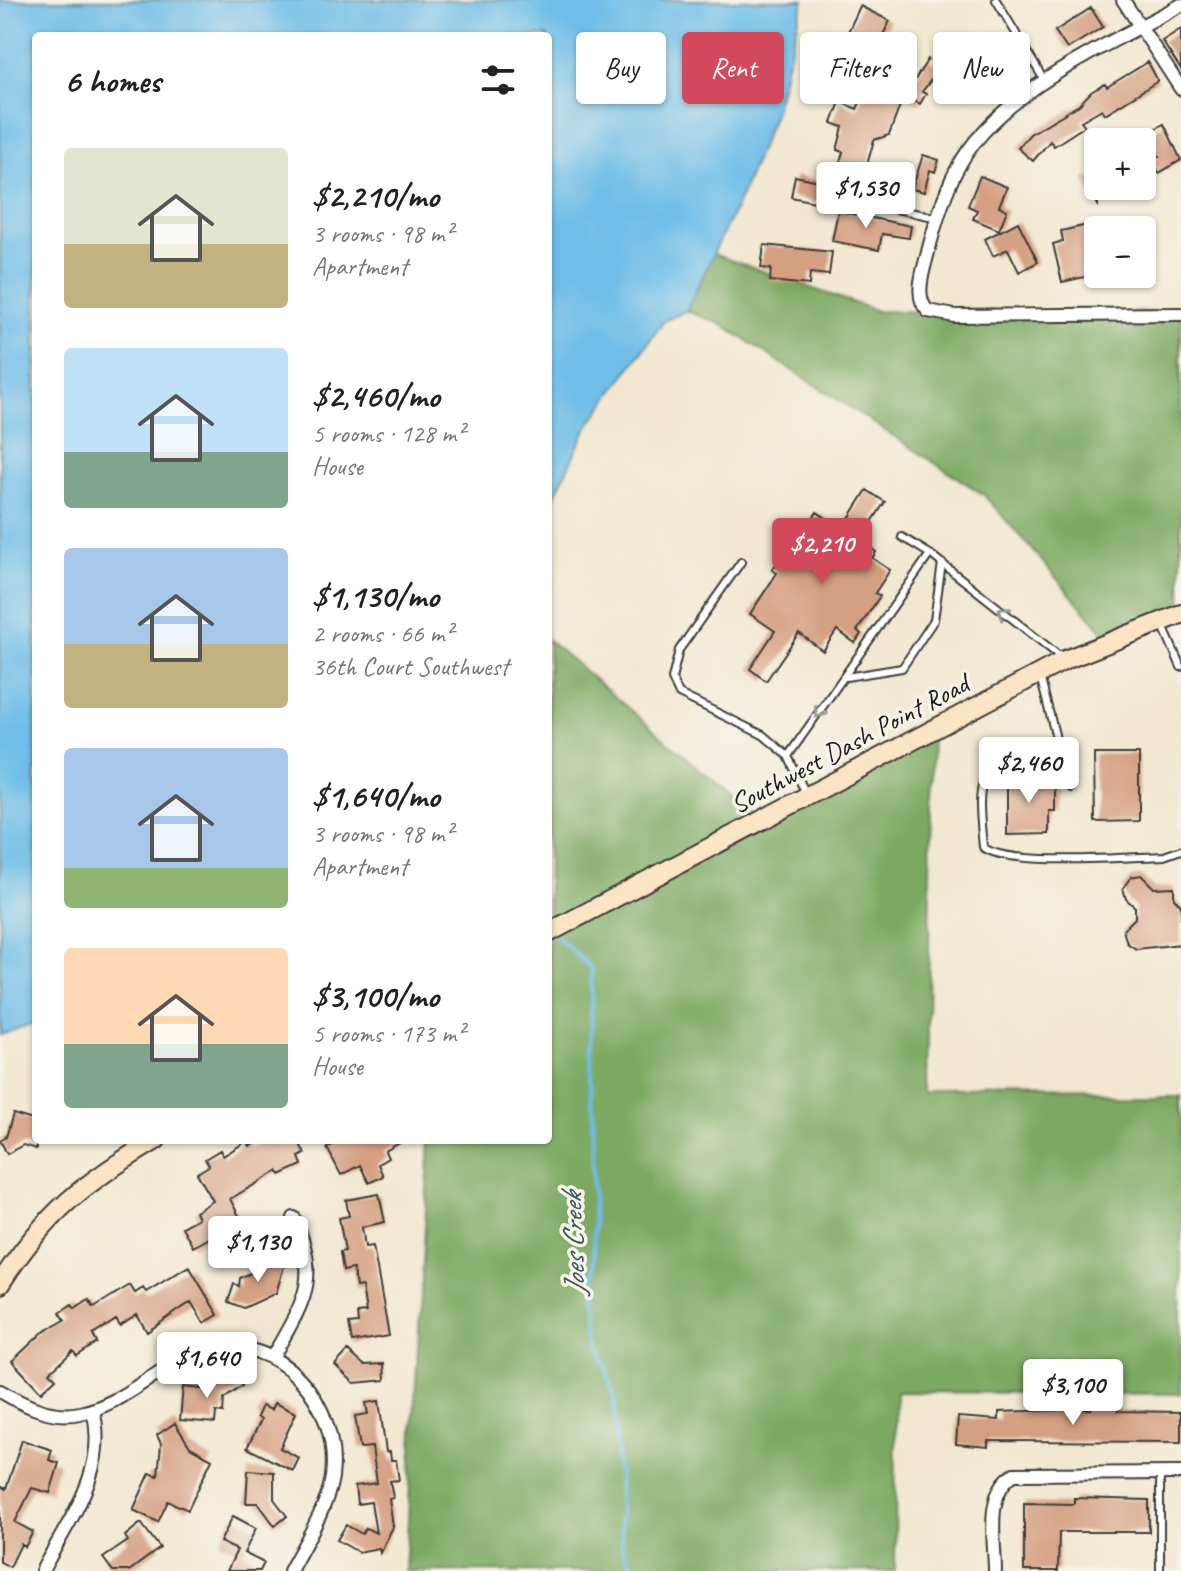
<!DOCTYPE html>
<html lang="en">
<head>
<meta charset="utf-8">
<style>
  :root { --surface:#fff; --page:#f2f2f2; --text:#222; --muted:#767676; --accent:#d1495b }
  body { margin:0; font-family:Caveat,sans-serif; background:var(--page); color:var(--text); height:100vh; display:flex; flex-direction:column; font-size:30px; white-space:nowrap }
  * { box-sizing:border-box; margin:0 }
  p { font-size:26px; color:var(--muted) }
  .icon { flex:none; width:44px; height:44px; fill:none; stroke:currentColor; stroke-width:2; stroke-linecap:round; stroke-linejoin:round }
  .map { position:relative; flex:1; overflow:hidden }
  .details { position:absolute; left:32px; top:32px; width:520px; height:1112px; display:flex; flex-direction:column; background:var(--surface); border-radius:8px; box-shadow:0 2px 6px #0004 }
  .details>* { flex:none }
  .guide { position:absolute; left:576px; top:32px; width:484px; height:72px; display:flex; gap:16px }
  .controls { position:absolute; left:1084px; top:128px; display:grid; gap:16px }
  .controls a { display:grid; place-items:center; width:72px; height:72px; border-radius:8px; background:var(--surface); box-shadow:0 2px 6px #0004; font-size:40px }
  .price { position:absolute; translate:-50% -68px; padding:0 18px; border-radius:8px; background:#fff; color:#222; font-size:26px; line-height:52px; filter:drop-shadow(0 2px 4px #0008) }
  .price::after { content:''; position:absolute; left:50%; top:48px; width:24px; height:18px; margin-left:-12px; background:inherit; clip-path:polygon(0 0,100% 0,50% 100%) }
  .price.on { background:var(--accent); color:#fff }
  ul { padding:0; list-style:none }
  li { display:flex; align-items:center; gap:24px; height:200px; padding:0 32px }
  li span { display:grid; place-items:center; flex:none; width:224px; height:160px; border-radius:8px; color:#555 }
  li>.icon { margin-inline-start:auto }
  span .icon { width:96px; height:96px; fill:#fffc; stroke-width:1 }
  li b { font-size:34px }
  h2 { display:flex; justify-content:space-between; align-items:center; height:96px; padding:0 32px; font-size:34px }
  .tag { padding:0 28px; border-radius:8px; background:var(--surface); box-shadow:0 2px 6px #0004; font-size:28px; line-height:72px }
  .tag.on { background:var(--accent); color:#fff }
  .map>svg:first-child { display:block }
  .forest { fill:#7ca962; stroke:#4c623f; stroke-width:2 }
  .water { fill:#6ebee9; stroke:#456d82; stroke-width:2 }
  .lines { fill:none; stroke-linecap:round; stroke-linejoin:round }
  .stream { stroke:#6ebee9; stroke-width:4 }
  .building { fill:#d59f81 }
  .service-casing { stroke:#3c3b37; stroke-width:10 }
  .minor-casing { stroke:#3c3b37; stroke-width:16 }
  .secondary-casing { stroke:#3c3b37; stroke-width:22 }
  .service { stroke:#fff; stroke-width:6 }
  .minor { stroke:#fff; stroke-width:12 }
  .secondary { stroke:#fce5c4; stroke-width:18 }
  .oneway { stroke:#999 }
  .labels { text-anchor:middle; stroke-width:7; stroke-linejoin:round; paint-order:stroke }
  .street-label { font-size:28px; fill:#1c1c1c; stroke:#f7f3e8 }
  .water-label { font-size:30px; font-style:italic; fill:#395564; stroke:#f7f3e8 }
</style>
</head>
<body>
<div class="map">
<svg width="1181" height="1571" viewBox="0 0 1181 1571">
  <rect width="100%" height="100%" fill="#f7f3e8"/>
  <filter id="ink" filterUnits="userSpaceOnUse"><feTurbulence type="fractalNoise" baseFrequency=".0125" numOctaves="2"/><feDisplacementMap in="SourceGraphic" scale="16" xChannelSelector="R" yChannelSelector="G"/><feConvolveMatrix kernelMatrix="1 2 1 2 8 2 1 2 1" color-interpolation-filters="sRGB"/></filter>
  <filter id="wash" filterUnits="userSpaceOnUse"><feTurbulence type="fractalNoise" baseFrequency=".006" numOctaves="4" result="noise"/><feDisplacementMap in="SourceGraphic" scale="32" xChannelSelector="R" yChannelSelector="G"/><feGaussianBlur stdDeviation="1.8" result="paint"/><feColorMatrix in="noise" values="0 0 0 0 0 0 0 0 0 0 0 0 0 0 0 0 0 1.4 0 .05"/><feComposite in="paint" operator="in"/></filter>
  <g filter="url(#wash)">
    <rect width="100%" height="100%" fill="#f2e8d1"/>
    <path class="forest" d="M713,254L877,311L1181,312V616L1113,643L984,495L721,324L686,311Z
      M548,640L762,822L932,729L927,1096L1181,1095V1394L896,1392L895,1571H405L430,1140H548Z"/>
    <path class="water" d="M0,0H804L773,116L738,202L686,311L664,321L586,429L548,510V36H36V1022L0,1035Z"/>
    <g class="lines">
      <path class="stream" d="M555,935L591,968L594,1274L599,1339L614,1396L622,1549L634,1571"/>
    </g>
    <g id="blocks">
      <path class="building" d="M860,6L890,21L876,49L847,34Z
        M1091,8L1103,27L1067,49L1055,31Z
        M1181,29V70L1162,41Z
        M875,56L886,63L881,72L907,87L889,135L874,140L861,186L854,184L848,209L791,197L795,176L834,184L843,152L837,150L843,127L832,123L840,102L857,109L870,81L863,76Z
        M928,59L940,68L922,92L926,94L920,104L905,96Z
        M1148,62L1158,81L1105,114L1102,109L1081,121L1085,126L1054,146L1050,141L1033,161L1018,148L1030,134L1079,105L1091,92L1105,84L1107,87Z
        M1164,124L1181,160L1159,173L1152,160L1159,156L1146,134Z
        M923,155L939,160L935,172L930,170L924,192L912,189Z
        M1098,172V186H1119L1098,197V207L1084,179Z
        M980,176L1007,187L999,206L1007,210L999,230L973,219L977,210L968,206Z
        M838,211L911,226L909,238L882,234L879,250L832,241Z
        M1018,222L1038,262L1019,272L1008,249L993,256L985,239Z
        M1092,224L1098,254L1084,257L1089,276L1062,282L1053,244L1063,241L1061,231Z
        M764,245L832,252L829,275L810,273L809,285L770,281L771,269L761,268Z
        M867,490L885,502L860,540L876,552L872,558L890,570L875,593L880,596L857,631L861,634L855,643L837,630L823,651L799,633L766,681L750,669L775,631L750,614L777,573L772,570L784,553L789,555L817,512L842,529Z
        M1094,754H1139V821L1095,822Z
        M1022,774H1045V785H1055V811H1049V834L1007,835V778H1022Z
        M1141,875L1154,888L1174,887V898L1181,905V944L1136,949L1127,943L1123,930L1135,918V907L1126,899L1123,888L1131,877Z
        M13,1114L36,1121V1149L23,1145L7,1154L0,1140L6,1137Z
        M264,1140H298L305,1154L299,1157L302,1165L280,1175L278,1171L230,1199L240,1218L228,1225L239,1243L222,1253L213,1236L193,1247L182,1227L198,1218L195,1212L213,1201L197,1173L209,1166L205,1159L220,1150L223,1156L247,1141L250,1146Z
        M342,1140H405L385,1151L388,1158L378,1164L383,1176L369,1183L360,1165L341,1175L327,1148Z
        M379,1194L385,1222L362,1227L365,1247L373,1246L389,1336L352,1342L349,1324L358,1323L357,1313L366,1312L362,1286L356,1287L353,1269L343,1271L340,1252L345,1251L339,1218L349,1216L346,1200Z
        M263,1256L285,1263L276,1293L244,1308L228,1302L234,1284L239,1286L240,1278L259,1269Z
        M189,1266L218,1315L204,1323L191,1302L147,1332L137,1315L120,1326L116,1320L93,1335L97,1343L77,1356L73,1351L50,1372L56,1378L41,1392L12,1361L42,1333L65,1320L60,1312L72,1304L75,1308L89,1299L94,1307L130,1285L135,1293L143,1288L146,1292Z
        M348,1351L364,1365L384,1364L385,1380L354,1383L335,1365Z
        M232,1372L242,1386L224,1399L223,1413L216,1412L215,1423L180,1420L183,1387L201,1389V1384L215,1385Z
        M379,1401L386,1452H390L391,1460H396L399,1480L390,1481L393,1498L389,1499L393,1527L380,1553L379,1548L358,1552L337,1540L346,1525L362,1534L366,1528L376,1533L371,1502L357,1504L355,1486L377,1483L372,1447L360,1448L355,1416L368,1414L366,1403Z
        M274,1403L296,1413L280,1448L299,1458L293,1471L247,1448L261,1420L257,1417L262,1406L271,1410Z
        M1091,1404H1118V1411L1181,1412V1442L988,1441V1447L956,1444L958,1417L999,1420V1412L1091,1409Z
        M175,1423L190,1447L212,1459L188,1510L168,1501L158,1522L133,1510L150,1473L158,1476L161,1444L157,1435Z
        M22,1440L52,1450L49,1460L59,1463L50,1493L32,1488L15,1522L33,1532L25,1547L21,1544L10,1567L0,1562V1486L6,1489Z
        M248,1470L274,1472V1499L287,1516L275,1526L258,1503H246Z
        M1074,1498L1149,1500V1532H1059L1058,1571H1024V1503L1074,1504Z
        M233,1516L256,1528L244,1553L264,1563L260,1571H227L237,1550L220,1542Z
        M141,1523L160,1548L129,1571H113L103,1558L128,1541L125,1536Z"/>
    </g>
  </g>
  <g filter="url(#ink)">
    <use href="#blocks" fill-opacity="0" stroke="#3c3b37" stroke-width="2"/>
    <g class="lines">
      <g class="service-casing">
        <path id="service" d="M996,0L1044,80
          M859,201L938,218
          M902,537L930,554
          M741,562L679,650L672,679L679,694L763,735L788,756
          M1163,626L1181,667
          M1040,676L1059,750
          M846,677L902,668L934,620L942,563
          M1071,788L1066,757L1045,745C973,761 977,783 983,847C1008,867 1127,857 1164,856L1181,850
          M806,794L788,756L930,554L1062,658
          M1160,1475V1571"/>
      </g>
      <g class="minor-casing">
        <path id="minor" d="M1123,0L1181,89
          M1181,5C1106,46 996,92 956,171C943,196 935,225 928,252C924,269 913,297 928,311L955,316L1181,314
          M273,1356C304,1301 321,1280 294,1218
          M0,1391C24,1405 51,1419 80,1413C126,1404 159,1363 204,1351C280,1331 341,1404 332,1477C327,1509 305,1542 290,1571
          M42,1571C69,1519 109,1470 93,1410
          M995,1571C995,1541 984,1493 1014,1474L1181,1473"/>
      </g>
      <g class="secondary-casing">
        <path id="secondary" d="M548,933L1065,660L1181,614
          M0,1284C45,1213 85,1182 156,1140"/>
      </g>
      <use href="#service" class="service"/>
      <use href="#minor" class="minor"/>
      <use href="#secondary" class="secondary"/>
    </g>
    <defs><path id="oneway-chevron" d="M-2-3.5L2.5 0L-2 3.5" fill="none" stroke-width="1.6" stroke-linecap="round" stroke-linejoin="round" transform="scale(2)"/></defs>
    <g class="oneway">
      <use href="#oneway-chevron" transform="translate(1003 612) rotate(-142)"/>
      <use href="#oneway-chevron" transform="translate(819 713) rotate(125)"/>
    </g>
  </g>
  <g class="labels">
    <g class="street-label">
      <text transform="translate(849 743) rotate(-28)" y="10">Southwest Dash Point Road</text>
    </g>
    <g class="water-label">
      <text transform="translate(573 1244) rotate(-92)" y="10">Joes Creek</text>
    </g>
  </g>
</svg>
<div class="controls">
<a>+</a>
<a>−</a>
</div>
<b class="price" style="left:866px;top:230px">$1,530</b>
<b class="price on" style="left:822px;top:586px">$2,210</b>
<b class="price" style="left:1029px;top:805px">$2,460</b>
<b class="price" style="left:258px;top:1284px">$1,130</b>
<b class="price" style="left:207px;top:1400px">$1,640</b>
<b class="price" style="left:1073px;top:1427px">$3,100</b>
<div class="guide">
<a class="tag">Buy</a>
<a class="tag on">Rent</a>
<a class="tag">Filters</a>
<a class="tag">New</a>
</div>
<section class="details">
<h2>6 homes<svg class="icon" aria-label="filters" viewBox="0 0 24 24"><path d="M4 7h16M4 17h16"/><circle cx="9" cy="7" r="2"/><circle cx="15" cy="17" r="2"/></svg></h2>
<ul>
<li><span style="background:linear-gradient(#dfe7d0 60%,#c2b280 0)"><svg class="icon" aria-label="home" viewBox="0 0 24 24"><path d="M3 11l9-7 9 7M6 9v11h12V9"/></svg></span><div><b>$2,210/mo</b><p>3 rooms · 98 m²</p><p>Apartment</p></div></li>
<li><span style="background:linear-gradient(#bfe0f5 65%,#7fa58c 0)"><svg class="icon" aria-label="home" viewBox="0 0 24 24"><path d="M3 11l9-7 9 7M6 9v11h12V9"/></svg></span><div><b>$2,460/mo</b><p>5 rooms · 128 m²</p><p>House</p></div></li>
<li><span style="background:linear-gradient(#a9c7e8 60%,#c2b280 0)"><svg class="icon" aria-label="home" viewBox="0 0 24 24"><path d="M3 11l9-7 9 7M6 9v11h12V9"/></svg></span><div><b>$1,130/mo</b><p>2 rooms · 66 m²</p><p>36th Court Southwest</p></div></li>
<li><span style="background:linear-gradient(#a9c7e8 75%,#8fb573 0)"><svg class="icon" aria-label="home" viewBox="0 0 24 24"><path d="M3 11l9-7 9 7M6 9v11h12V9"/></svg></span><div><b>$1,640/mo</b><p>3 rooms · 98 m²</p><p>Apartment</p></div></li>
<li><span style="background:linear-gradient(#ffd9b3 60%,#7fa58c 0)"><svg class="icon" aria-label="home" viewBox="0 0 24 24"><path d="M3 11l9-7 9 7M6 9v11h12V9"/></svg></span><div><b>$3,100/mo</b><p>5 rooms · 173 m²</p><p>House</p></div></li>
</ul>
</section>
</div>
</body>
</html>
